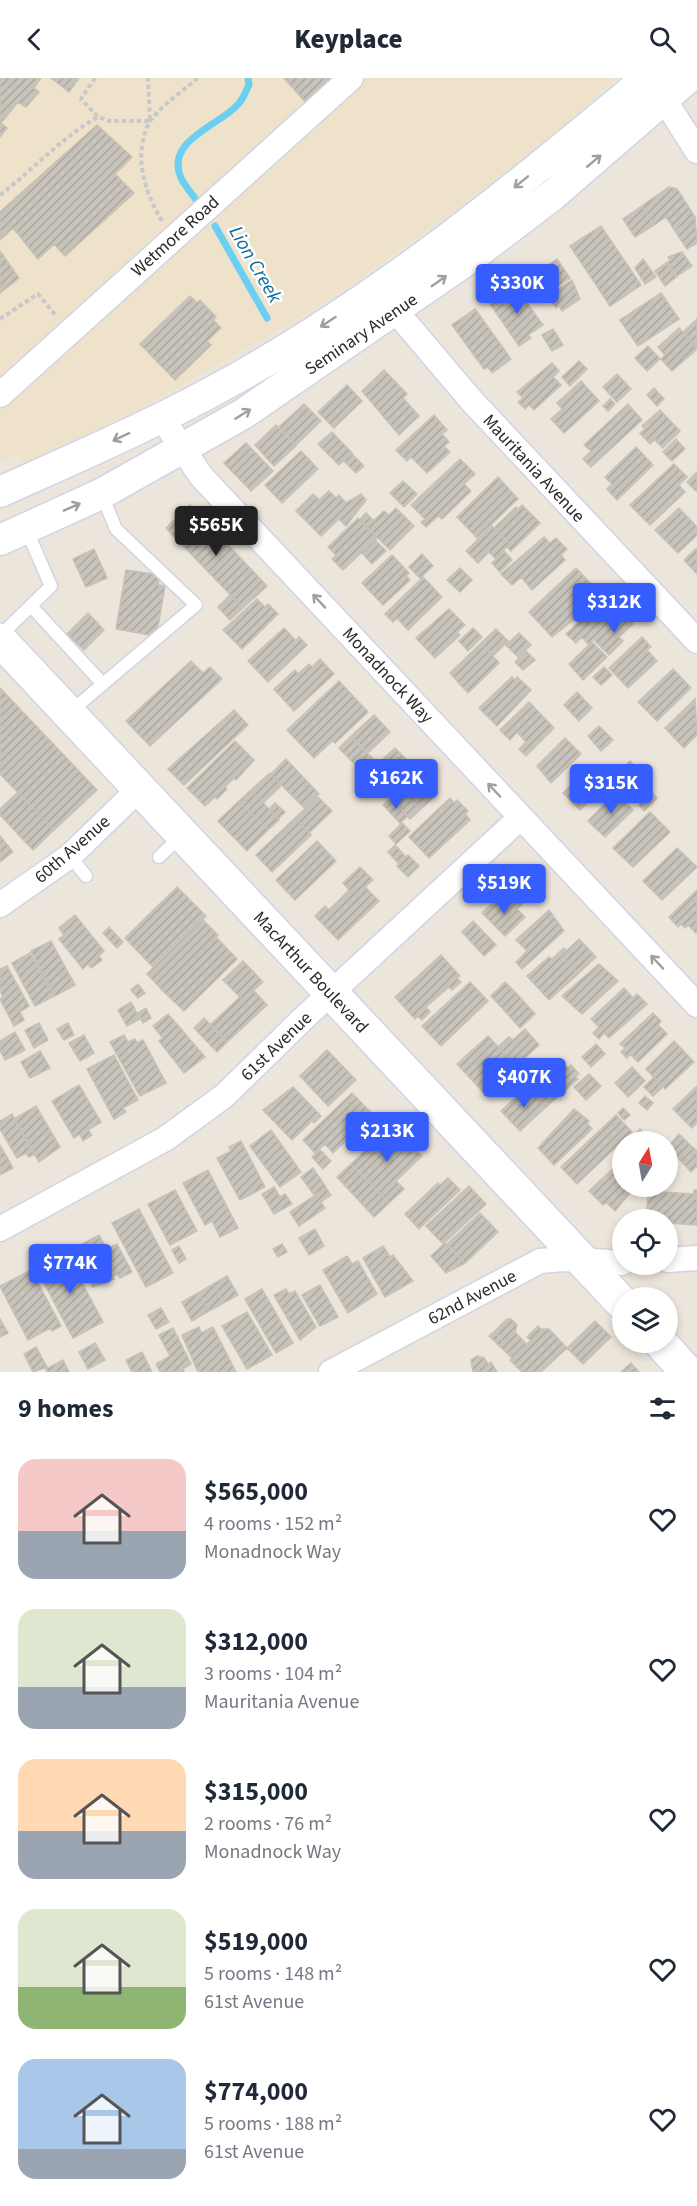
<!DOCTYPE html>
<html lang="en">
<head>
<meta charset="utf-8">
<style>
  :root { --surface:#fff; --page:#f2f2f3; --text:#1f2937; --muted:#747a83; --accent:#365eff }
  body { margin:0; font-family:"Source Sans 3",sans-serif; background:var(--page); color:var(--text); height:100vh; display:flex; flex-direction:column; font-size:22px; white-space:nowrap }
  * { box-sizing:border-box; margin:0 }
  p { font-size:20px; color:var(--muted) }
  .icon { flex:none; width:33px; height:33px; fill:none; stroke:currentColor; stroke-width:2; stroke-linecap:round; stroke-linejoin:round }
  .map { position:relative; height:1294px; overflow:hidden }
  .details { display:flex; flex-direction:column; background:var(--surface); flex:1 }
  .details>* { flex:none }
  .needle { width:39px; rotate:11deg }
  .tools { position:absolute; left:612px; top:1053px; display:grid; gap:12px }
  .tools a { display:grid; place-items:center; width:66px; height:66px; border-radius:50%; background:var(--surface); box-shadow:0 3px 9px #0003; font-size:30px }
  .price { position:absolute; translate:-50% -51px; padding:0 14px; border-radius:6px; background:var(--accent); color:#fff; font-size:20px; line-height:39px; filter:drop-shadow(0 2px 3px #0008) }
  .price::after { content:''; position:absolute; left:50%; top:36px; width:18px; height:14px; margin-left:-9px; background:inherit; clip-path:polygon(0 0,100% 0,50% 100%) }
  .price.active { background:#222; color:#fff }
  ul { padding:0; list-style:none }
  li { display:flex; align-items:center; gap:18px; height:150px; padding:0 18px }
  li span { display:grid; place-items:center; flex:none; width:168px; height:120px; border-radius:18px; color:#555 }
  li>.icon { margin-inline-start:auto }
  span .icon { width:72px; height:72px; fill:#fffc; stroke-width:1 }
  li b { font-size:26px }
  h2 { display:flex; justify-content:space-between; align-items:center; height:72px; padding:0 18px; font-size:26px }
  header { display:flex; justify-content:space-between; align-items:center; height:78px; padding:0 18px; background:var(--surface); font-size:27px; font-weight:800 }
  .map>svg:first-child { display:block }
  .education { fill:#efe2ca }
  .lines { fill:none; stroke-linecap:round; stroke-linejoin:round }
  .stream { stroke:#6bcff2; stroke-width:7 }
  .building { fill:url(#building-hatch); stroke:#c8c1b5; stroke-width:1.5 }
  .service-casing { stroke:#d1d4e3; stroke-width:15 }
  .minor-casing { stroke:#d1d4e3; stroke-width:27 }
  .tertiary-casing { stroke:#d1d4e3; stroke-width:33 }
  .secondary-casing { stroke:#d1d4e3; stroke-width:36 }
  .path { stroke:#c8c8c8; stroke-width:4; stroke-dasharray:4.5 3; stroke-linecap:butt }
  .service { stroke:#fff; stroke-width:12 }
  .minor { stroke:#fff; stroke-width:24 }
  .tertiary { stroke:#fff; stroke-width:30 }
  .secondary { stroke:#fff; stroke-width:33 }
  .oneway { stroke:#9f9f9f }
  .labels { text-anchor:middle; stroke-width:5; stroke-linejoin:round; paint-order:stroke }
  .street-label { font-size:18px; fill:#2a2a2a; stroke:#fff }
  .water-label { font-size:20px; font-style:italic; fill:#0a6d9e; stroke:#fff }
</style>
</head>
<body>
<header><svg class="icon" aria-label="back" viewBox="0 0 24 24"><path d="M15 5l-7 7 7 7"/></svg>Keyplace<svg class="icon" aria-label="search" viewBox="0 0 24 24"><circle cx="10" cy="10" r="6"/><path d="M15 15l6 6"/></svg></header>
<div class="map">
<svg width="697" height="1294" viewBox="0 0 697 1294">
  <defs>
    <pattern id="building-hatch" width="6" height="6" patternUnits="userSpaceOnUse" patternTransform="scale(1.5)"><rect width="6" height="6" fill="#c7c3ba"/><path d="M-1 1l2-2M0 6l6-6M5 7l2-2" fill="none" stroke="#aba8a0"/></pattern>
  </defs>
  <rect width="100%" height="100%" fill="#ece5db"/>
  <path class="education" d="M0,0H617L557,53L455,133L325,225L138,332L24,385L19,376L0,384Z"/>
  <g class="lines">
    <path class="stream" d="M197,123C192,116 185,108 181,100C164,61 223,47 240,24C244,19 246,12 249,7L248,0
      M215,148L267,240"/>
  </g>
  <path class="building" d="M0,0H41L34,10L39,14L26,29L18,24L1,45L7,50L0,59Z
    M51,0H79L69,14Z
    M284,0H336L307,26Z
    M97,47L132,79L115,96L134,115L65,178L54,166L38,181L13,150L0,162V134Z
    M669,109L677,111L695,139L675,153L666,139L654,147L642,128Z
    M642,128L654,147L635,159L623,141Z
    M695,139L697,165L687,171L675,153Z
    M601,148L641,207L610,228L570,168Z
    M0,173L19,200L0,215Z
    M682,174L692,188L677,198L667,184L671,182L668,179Z
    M557,181L570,200L546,216L533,197Z
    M643,181L656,199L645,206L635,190Z
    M666,185L676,199L665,208L655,193Z
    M572,202L580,221L562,233L559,228L556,230L548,218Z
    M515,208L543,247L528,257L531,260L519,268L490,226Z
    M661,215L679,241L638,268L620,242Z
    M190,218L197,225L200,222L216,239L213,242L221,250L207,263L211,267L175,302L140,266Z
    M475,231L511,281L492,295L488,289L484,291L452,247Z
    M697,241V270L683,254Z
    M679,250L697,271L672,293L661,281L665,277L658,269Z
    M553,251L563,267L552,273L542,257Z
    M648,268L660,281L647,293L635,280Z
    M579,283L587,291L570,308L562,299Z
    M552,285L559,293L553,299L561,307L534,332L529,327L525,331L518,324L523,320L517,314Z
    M384,292L407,316L403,320L419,338L399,357L362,313Z
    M617,296L631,311L617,324L603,309Z
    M581,303L599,323L564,355L551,341L562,331L557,325Z
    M347,307L362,323L334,350L318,334Z
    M654,310L664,321L657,328L647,317Z
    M610,321L615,326L608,333L603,328Z
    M304,326L321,343L296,367L279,349Z
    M628,326L642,342L591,389L583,381L591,373L584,367Z
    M660,332L680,353L663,370L655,362L650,366L640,355L645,351L642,348Z
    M434,337L447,352L442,356L449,364L444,368L450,374L427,395L411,379L407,383L396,372Z
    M276,347L296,368L274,388L255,367Z
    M332,354L352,375L339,387L318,366Z
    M676,361L685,371L672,383L663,374Z
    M246,365L273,393L251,413L224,385Z
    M636,369L653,387L617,422L607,411L612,406L605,399Z
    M301,373L318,391L282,425L265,407Z
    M352,376L364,388L356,395L344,383Z
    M460,381L475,396L464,406L471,413L442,441L438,438L426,449L421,444L425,441L411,427Z
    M674,386L687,399L679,407L685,414L650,447L630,427Z
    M697,394V413H696L687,404Z
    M498,399L518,421L477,460L457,439Z
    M403,403L417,416L404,429L390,415Z
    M329,413L336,420L339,417L346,425L361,416L366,422L346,448L339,441L321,458L296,433L313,416L319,422Z
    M190,427L267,508L243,530L166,450Z
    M522,427L540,445L511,473L507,469L510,466L494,450L516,429L518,431Z
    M396,430L414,448L390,472L367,449L384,433L389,437Z
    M679,430L697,449V457L678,475L655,452Z
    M366,435L374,443L367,449L360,441Z
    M358,440L377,460L343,492L332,481L336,477L328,469Z
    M492,448L510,466L495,480L489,474L478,485L466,473Z
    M544,459L550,465L556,460L567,471L561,477L565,482L532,512L521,499L512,507L501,496Z
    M375,462L386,473L372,486L361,474Z
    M697,470V496L684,482Z
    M94,471L107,500L86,509L73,481Z
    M504,473L512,482L500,494L492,485Z
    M422,476L433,488L420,500L409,489Z
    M392,477L409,495L406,498L410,502L383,527L362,505Z
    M460,490L472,502L460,514L447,502Z
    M576,490L598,513L574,536L577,539L552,559L529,534Z
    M126,492L160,497L158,507L165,508L157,555L150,554L149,557L116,551Z
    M423,499L442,519L408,552L397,540L393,544L385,536Z
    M230,517L243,530L230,542L218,529Z
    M608,517L613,523L609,526L619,536L588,566L582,559L576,565L566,556Z
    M257,521L265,529L268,526L278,536L242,571L223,552Z
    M449,531L465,547L457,554L460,557L435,580L416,560Z
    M88,535L104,552L84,572L67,556Z
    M622,535L633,546L619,559L623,563L609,577L594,562Z
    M284,550L296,563L299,559L307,567L268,604L248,583Z
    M473,550L482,559L468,573L459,563Z
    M496,551L508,563L493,578L481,565Z
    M519,555L531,567L518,579L506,567Z
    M642,559L651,569L647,572L657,583L628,610L609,590Z
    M592,564L607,579L583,602L569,586Z
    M481,565L499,585L468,615L450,595Z
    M526,573L535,582L523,592L515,584Z
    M320,581L334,596L294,633L274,611L295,592L298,596L309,586L312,589Z
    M191,583L203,595L210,589L222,601L150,668L126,643Z
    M604,589L612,597L601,607L593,599Z
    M673,591L691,610L657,643L638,624Z
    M512,599L515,602L517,599L531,612L497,648L479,630Z
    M339,603L368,634L335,665L332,663L314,680L287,652Z
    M0,610L97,712L54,752L0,696Z
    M577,614L592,630L579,643L564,627Z
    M695,621L697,657L684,670L665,650Z
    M529,624L554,650L526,678L519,671L526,664L517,654L510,662L500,652Z
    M234,632L248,647L184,707L168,691Z
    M374,637L390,654L368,675L351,658Z
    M599,648L613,662L601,673L588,658Z
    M351,658L373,681L361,693L339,670Z
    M565,660L581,676L551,705L537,688Z
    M235,663L254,682L236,702L234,700L225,709L227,711L217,721L215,719L205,728L187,710Z
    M395,670L414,689L386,716L378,707L369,716L358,704Z
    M286,681L319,716L304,730L271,696Z
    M630,683L637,691L621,706L614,699Z
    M591,688L607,705L580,732L563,715Z
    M270,695L282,707L263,725L251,712Z
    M421,697L438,715L420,732L403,714Z
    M251,712L279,742L268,752L239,723Z
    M18,714L54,752L33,772L0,737V731Z
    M403,714L420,732L410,741L393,723Z
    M616,715L633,732L605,759L588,743Z
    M652,715L657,720L644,733L639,727Z
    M318,719L332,733L309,755L295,740Z
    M391,720L408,738L400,745L383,727Z
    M450,720L454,725L457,722L468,733L465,736L470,742L429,780L409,759Z
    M239,723L268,752L247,773L218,743Z
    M275,725L285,734L278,741L269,731Z
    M650,734L670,754L633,789L613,770Z
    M295,740L311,757L272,794L256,777Z
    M402,745L410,753L396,766L389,758Z
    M0,758L13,774L0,784Z
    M317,763L336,783L295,822L276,802Z
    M395,767L405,778L398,785L388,774Z
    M677,770L697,789L662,822L643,803Z
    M408,777L419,788L408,799L397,788Z
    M360,789L373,802L365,809L379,823L338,862L315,838L325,828L329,832L349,812L343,805Z
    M518,800L533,816L517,831L502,816Z
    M177,809L206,838L153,889L125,860Z
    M697,812V854L696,855L688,847L685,850L681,846L678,849L669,839Z
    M502,816L525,839L505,858L482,835Z
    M549,832L564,853L522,891L516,884L527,873L516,862Z
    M75,837L104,873L99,878L102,882L91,890L88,886L83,891L59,861L64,857L59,850Z
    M202,841L218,857L162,912L147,896Z
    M473,843L496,867L484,878L462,854Z
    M109,849L123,864L117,870L103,855Z
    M216,859L237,881L184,933L162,912Z
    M579,861L596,879L578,896L561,878Z
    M51,863L75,907L55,918L31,873Z
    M564,870L566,873L561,878L578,896L549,922L527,898L549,879L552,881Z
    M30,875L54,918L35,928L12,885Z
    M441,877L460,898L457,900L461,904L452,912L449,909L426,929L430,934L422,942L418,938L415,941L395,919Z
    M243,883L263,904L243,922L223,902Z
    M599,886L618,903L582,936L562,918Z
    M7,888L29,928L20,934L24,942L14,948L0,921L3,919L0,913V891Z
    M470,904L488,923L441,968L422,948Z
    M505,904L518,917L503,931L491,918Z
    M138,906L145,915L138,920L131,912Z
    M624,910L633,920L637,916L647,926L609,960L604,955L599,961L593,955L599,949L591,941Z
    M253,912L267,927L227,964L210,947L240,919L243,922Z
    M518,917L535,936L520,950L503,931Z
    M131,924L140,941L127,948L118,932Z
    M146,930L151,940L143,945L138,935Z
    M653,935L661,943L658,947L667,956L638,984L630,976L627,980L621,974L625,970L620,966Z
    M168,936L205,979L184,995L159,963L163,960L153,948Z
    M204,940L227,964L217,974L194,950Z
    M39,945L48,962L34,970L25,952Z
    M68,945L74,957L64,962L57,951Z
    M525,951L539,967L516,988L498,969L509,959L513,962Z
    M15,954L25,972L5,982L0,972V963Z
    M84,957L94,975L80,983L69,965Z
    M124,957L128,964L135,961L137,965L143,962L166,1005L140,1018L110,964Z
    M488,958L516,988L485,1016L457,986Z
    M674,963L694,984L665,1011L646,991Z
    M596,966L605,976L591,989L582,979Z
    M327,972L356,1002L328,1028L300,998Z
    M40,973L50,990L30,1000L21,984Z
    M114,977L138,1022L123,1030L126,1034L114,1041L87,991Z
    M558,983L568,990L571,987L579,996L575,999L578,1001L546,1029L527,1009Z
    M632,989L645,1003L628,1019L615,1005Z
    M589,996L601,1008L586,1022L574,1009Z
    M654,999L663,1009L653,1018L644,1009Z
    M79,1007L101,1044L88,1052L92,1057L83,1063L80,1056L74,1060L52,1023Z
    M697,1008V1045L692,1050L673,1031Z
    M293,1009L321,1038L314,1045L312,1043L292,1062L263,1032Z
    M527,1009L546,1029L520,1053L501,1033Z
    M352,1015L382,1046L363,1063L355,1054L333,1075L325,1066L315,1075L303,1062Z
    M645,1018L653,1025L647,1032L639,1025Z
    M36,1028L60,1069L39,1084L14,1041Z
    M623,1030L630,1037L624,1042L618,1035Z
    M574,1031L589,1043L587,1045L592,1051L554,1087L538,1070Z
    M12,1036L35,1076L29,1079L26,1075L17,1080L0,1051V1043Z
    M616,1037L632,1054L577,1106L561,1089Z
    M392,1047L422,1078L396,1103L404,1111L389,1125L351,1086Z
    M640,1051L652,1064H635L632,1060Z
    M271,1052L301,1094L280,1109L250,1068Z
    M679,1056L692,1069L679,1081L668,1069Z
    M241,1063L265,1109L240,1122L217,1080L231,1073L229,1069Z
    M0,1067L13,1090L0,1097Z
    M693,1069L697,1073V1088L691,1094L680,1082Z
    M319,1071L331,1083L323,1091L312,1079Z
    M619,1085L622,1089V1108H636L615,1133L606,1124L603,1127L589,1113Z
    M351,1086L389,1125L374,1139L337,1099Z
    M313,1090L326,1109L314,1117L301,1099Z
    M208,1092L238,1150L220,1159L212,1143L205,1147L183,1105Z
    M448,1100L460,1112L419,1151L405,1136L438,1105L440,1107Z
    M469,1108L486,1126L443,1166L426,1148Z
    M656,1108L664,1109L663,1114L694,1116V1112H697V1147L668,1145V1142H646L648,1117Z
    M274,1109L280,1119L285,1116L292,1126L274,1136L262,1116Z
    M326,1110L331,1117L321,1124L325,1130L299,1148L290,1134Z
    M175,1112L197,1153L170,1167L148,1126Z
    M139,1131L173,1195L146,1209L112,1145Z
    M480,1135L498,1154L465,1185L447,1166Z
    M315,1151L324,1168L309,1177L299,1160Z
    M99,1157L107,1171L117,1166L132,1194L120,1200L117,1196L113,1198L114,1201L93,1209L73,1171Z
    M445,1165L465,1185L446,1195L431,1178Z
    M282,1166L287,1174L278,1179L273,1171Z
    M179,1168L186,1181L179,1185L172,1172Z
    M383,1168L390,1179L393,1177L413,1203L385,1219L363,1180Z
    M66,1175L103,1244L73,1260L36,1190Z
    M347,1178L352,1186L358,1183L377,1216L348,1235L323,1192Z
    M31,1192L61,1248L52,1253L50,1250L28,1262L0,1208Z
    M227,1198L238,1217L224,1225L213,1206Z
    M213,1206L224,1225L209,1233L198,1215Z
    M320,1207L338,1239L320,1248L302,1217Z
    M262,1211L293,1265L276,1275L245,1221Z
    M286,1211L289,1216L295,1213L316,1249L300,1262L274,1217Z
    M198,1215L209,1233L192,1243L182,1224Z
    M161,1230L169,1244L156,1251L148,1237Z
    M247,1234L272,1277L247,1291L222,1248Z
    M0,1241L8,1255L0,1259Z
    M507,1241H511L517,1247L515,1254L504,1264L494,1254Z
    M595,1243L611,1259L583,1286L567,1270Z
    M538,1248L542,1252L531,1263L527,1259Z
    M199,1249L201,1255L213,1249L236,1294H198L182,1257Z
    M173,1250L191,1286L183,1291L184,1294H160L156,1286L170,1278L159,1257Z
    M543,1251H549L567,1270L541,1294H522L510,1282Z
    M494,1254L504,1264L515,1254L527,1267L512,1280L489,1258Z
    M95,1265L105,1282L88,1291L79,1274Z
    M36,1269L47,1289L33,1294L24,1276Z
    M142,1274L152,1294H132L126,1282Z
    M477,1278L484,1280L488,1286L491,1284L497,1294H473L471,1282Z
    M63,1282L69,1294H47L46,1291Z
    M631,1285L639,1294H621Z"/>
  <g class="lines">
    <g class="service-casing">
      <path id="service" d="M31,528L102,605
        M0,558L51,508L26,451
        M70,634L196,527L116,451L102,417
        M70,778L86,798
        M159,779L182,757"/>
    </g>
    <g class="minor-casing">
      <path id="minor" d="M655,7L697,73
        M383,218L471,322L697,563
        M0,317L351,0
        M162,340L201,398L697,927
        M0,827L70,778L139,711
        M0,1151L165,1061L224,1018L307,937L520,740
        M668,1182L697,1180
        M331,1294L540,1183L564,1181L622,1185"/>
    </g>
    <g class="tertiary-casing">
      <path id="tertiary" d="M0,414C80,378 161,343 237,300C386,216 517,109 647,0
        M0,462L101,416L243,336L473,178L553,117L688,0"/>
    </g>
    <g class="secondary-casing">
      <path id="secondary" d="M0,562L622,1225
        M660,1264L687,1294"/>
    </g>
    <path class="path" d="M95,0L81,21L98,39
      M0,117C33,92 62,59 98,39L109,43H150L148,0
      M162,143C144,113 133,78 149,45C156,32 186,10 198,0
      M0,241L38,216L57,239"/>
    <use href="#service" class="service"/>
    <use href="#minor" class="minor"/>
    <use href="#tertiary" class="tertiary"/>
    <use href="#secondary" class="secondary"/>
  </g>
  <defs><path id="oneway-shaft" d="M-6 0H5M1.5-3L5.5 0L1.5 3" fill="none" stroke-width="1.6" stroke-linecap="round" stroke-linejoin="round" transform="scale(1.5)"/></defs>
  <g class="oneway">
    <use href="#oneway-shaft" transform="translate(594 83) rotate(-40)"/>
    <use href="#oneway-shaft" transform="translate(521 104) rotate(141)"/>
    <use href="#oneway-shaft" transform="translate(439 203) rotate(-35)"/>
    <use href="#oneway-shaft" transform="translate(328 244) rotate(147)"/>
    <use href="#oneway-shaft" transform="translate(243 336) rotate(-32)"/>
    <use href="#oneway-shaft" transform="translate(121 359) rotate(155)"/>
    <use href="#oneway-shaft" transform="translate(72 429) rotate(-24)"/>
    <use href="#oneway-shaft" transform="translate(319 523) rotate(-133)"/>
    <use href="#oneway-shaft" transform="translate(494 712) rotate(-133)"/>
    <use href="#oneway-shaft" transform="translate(657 884) rotate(-133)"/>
  </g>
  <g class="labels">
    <g class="street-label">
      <text transform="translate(175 158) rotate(-42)" y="6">Wetmore Road</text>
      <text transform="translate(361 256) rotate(-34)" y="6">Seminary Avenue</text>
      <text transform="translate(534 390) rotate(47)" y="6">Mauritania Avenue</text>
      <text transform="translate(388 597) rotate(47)" y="6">Monadnock Way</text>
      <text transform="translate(72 771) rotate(-41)" y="6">60th Avenue</text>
      <text transform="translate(311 894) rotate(47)" y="6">MacArthur Boulevard</text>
      <text transform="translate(276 968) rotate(-44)" y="6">61st Avenue</text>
      <text transform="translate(472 1219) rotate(-28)" y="6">62nd Avenue</text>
    </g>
    <g class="water-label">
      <text transform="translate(256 186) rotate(60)" y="7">Lion Creek</text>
    </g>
  </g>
</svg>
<div class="tools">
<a><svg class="needle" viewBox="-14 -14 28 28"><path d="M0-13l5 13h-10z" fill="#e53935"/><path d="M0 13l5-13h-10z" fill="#747a83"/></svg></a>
<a><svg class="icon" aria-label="locate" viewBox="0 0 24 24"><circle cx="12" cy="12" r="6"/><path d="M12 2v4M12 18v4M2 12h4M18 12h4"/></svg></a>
<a><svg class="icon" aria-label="layers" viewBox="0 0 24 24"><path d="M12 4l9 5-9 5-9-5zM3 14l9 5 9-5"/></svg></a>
</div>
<b class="price" style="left:517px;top:237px">$330K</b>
<b class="price active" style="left:216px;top:479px">$565K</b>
<b class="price" style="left:614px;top:556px">$312K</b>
<b class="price" style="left:396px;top:732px">$162K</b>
<b class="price" style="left:611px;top:737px">$315K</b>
<b class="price" style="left:504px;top:837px">$519K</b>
<b class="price" style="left:524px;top:1031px">$407K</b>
<b class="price" style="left:387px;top:1085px">$213K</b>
<b class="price" style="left:70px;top:1217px">$774K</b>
</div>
<section class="details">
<h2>9 homes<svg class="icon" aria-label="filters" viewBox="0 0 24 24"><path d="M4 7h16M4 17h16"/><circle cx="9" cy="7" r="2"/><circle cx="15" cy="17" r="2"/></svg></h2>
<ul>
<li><span style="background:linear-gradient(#f6c9c9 60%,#9aa5b1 0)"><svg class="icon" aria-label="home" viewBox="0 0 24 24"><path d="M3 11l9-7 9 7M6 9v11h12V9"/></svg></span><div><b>$565,000</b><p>4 rooms · 152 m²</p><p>Monadnock Way</p></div><svg class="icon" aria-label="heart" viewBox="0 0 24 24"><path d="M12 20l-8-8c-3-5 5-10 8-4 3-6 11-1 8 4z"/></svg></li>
<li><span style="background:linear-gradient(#dfe7d0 65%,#9aa5b1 0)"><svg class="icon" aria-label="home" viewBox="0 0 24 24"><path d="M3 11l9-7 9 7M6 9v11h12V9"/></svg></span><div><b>$312,000</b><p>3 rooms · 104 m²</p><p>Mauritania Avenue</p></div><svg class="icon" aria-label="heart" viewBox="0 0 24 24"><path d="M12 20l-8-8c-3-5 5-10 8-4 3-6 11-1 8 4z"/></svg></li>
<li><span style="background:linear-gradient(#ffd9b3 60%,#9aa5b1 0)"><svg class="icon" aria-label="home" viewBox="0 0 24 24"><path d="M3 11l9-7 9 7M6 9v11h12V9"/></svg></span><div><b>$315,000</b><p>2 rooms · 76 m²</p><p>Monadnock Way</p></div><svg class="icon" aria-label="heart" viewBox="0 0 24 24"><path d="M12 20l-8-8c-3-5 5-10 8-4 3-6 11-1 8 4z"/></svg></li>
<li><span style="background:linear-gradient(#dfe7d0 65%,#8fb573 0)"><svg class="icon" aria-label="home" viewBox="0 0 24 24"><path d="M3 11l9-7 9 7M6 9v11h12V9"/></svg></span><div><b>$519,000</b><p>5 rooms · 148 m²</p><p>61st Avenue</p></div><svg class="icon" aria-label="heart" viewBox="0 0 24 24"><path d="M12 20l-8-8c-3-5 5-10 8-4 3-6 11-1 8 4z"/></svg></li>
<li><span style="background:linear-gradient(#a9c7e8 75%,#9aa5b1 0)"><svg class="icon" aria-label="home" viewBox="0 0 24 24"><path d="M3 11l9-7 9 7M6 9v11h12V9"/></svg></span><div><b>$774,000</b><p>5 rooms · 188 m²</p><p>61st Avenue</p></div><svg class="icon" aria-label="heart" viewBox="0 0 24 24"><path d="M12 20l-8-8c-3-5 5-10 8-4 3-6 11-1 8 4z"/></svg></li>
</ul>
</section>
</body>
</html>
